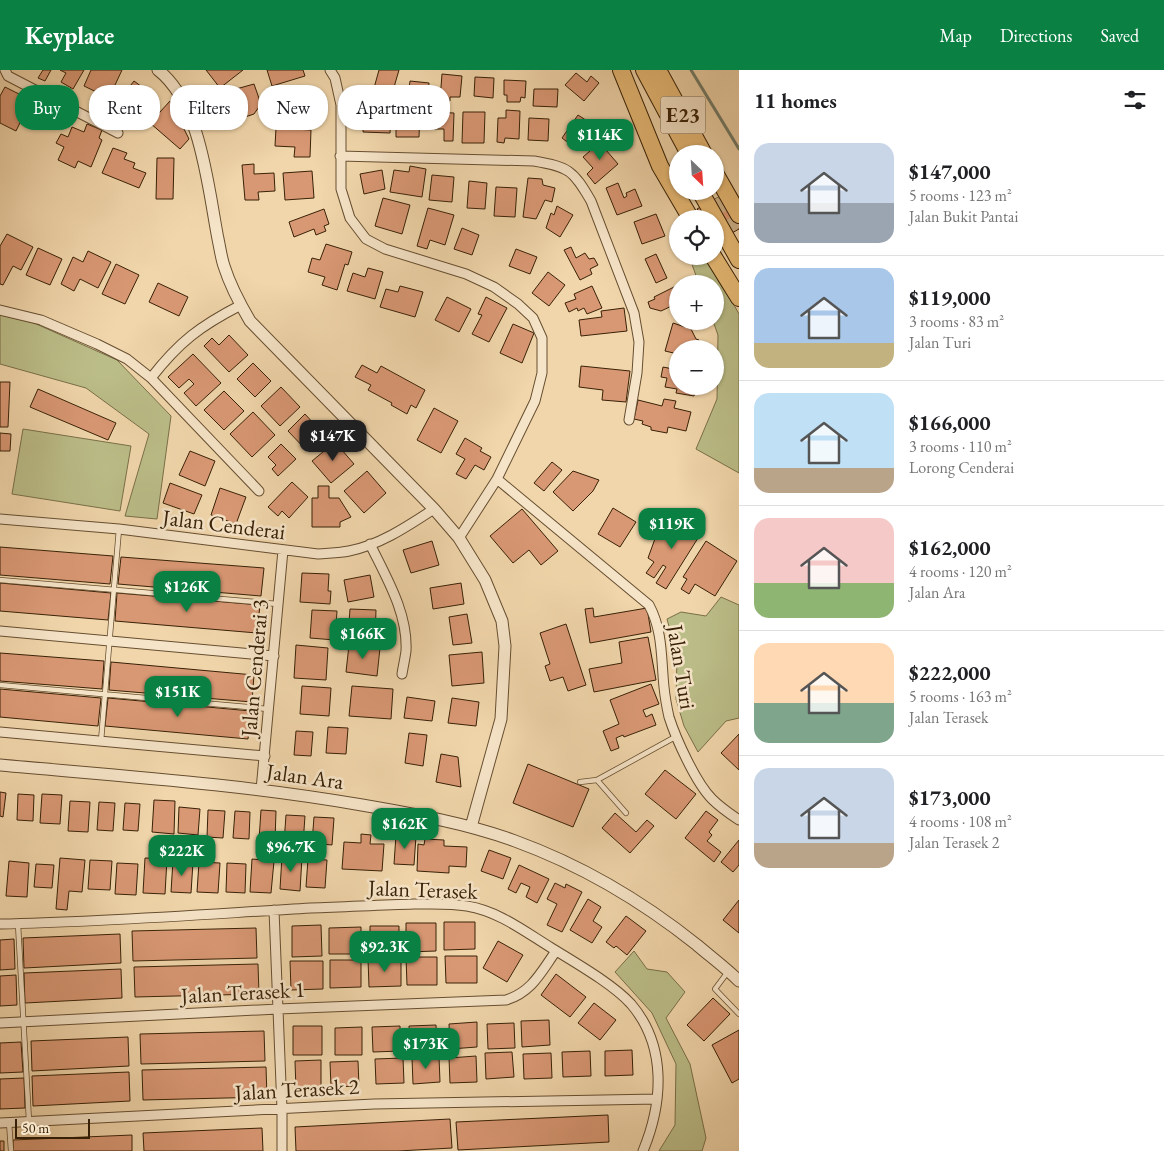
<!DOCTYPE html>
<html lang="en">
<head>
<meta charset="utf-8">
<style>
  :root { --surface:#fff; --page:#f6f6f6; --text:#202124; --muted:#757577; --line:#e0e0e0; --accent:#0b8043 }
  body { margin:0; font-family:"EB Garamond",serif; background:var(--page); color:var(--text); height:100vh; display:flex; flex-direction:column; font-size:19px; white-space:nowrap }
  * { box-sizing:border-box; margin:0 }
  p { font-size:16px; color:var(--muted) }
  .icon { flex:none; width:28px; height:28px; fill:none; stroke:currentColor; stroke-width:2; stroke-linecap:round; stroke-linejoin:round }
  .map { position:relative; flex:1; overflow:hidden }
  .sheet { display:flex; flex-direction:column; background:var(--surface); width:425px }
  .sheet>* { flex:none }
  .banner { position:absolute; left:15px; top:15px; width:475px; height:45px; display:flex; gap:10px }
  .needle { width:32px; rotate:155deg }
  .fabs { position:absolute; left:669px; top:75px; display:grid; gap:10px }
  .fabs a { display:grid; place-items:center; width:55px; height:55px; border-radius:50%; background:var(--surface); box-shadow:0 1px 4px #0004; font-size:25px }
  .scale { position:absolute; left:15px; bottom:12px; width:75px; box-sizing:border-box; padding-left:5px; border:2px solid #382107; border-top:0; font-size:14px; line-height:18px; white-space:nowrap; color:#382107; -webkit-text-stroke:4px #f6e4c8; paint-order:stroke }
  .price { position:absolute; translate:-50% -42px; padding:0 11px; border-radius:10px; background:var(--accent); color:#fff; font-size:16px; line-height:32px; filter:drop-shadow(0 1px 2px #0008) }
  .price::after { content:''; position:absolute; left:50%; top:30px; width:15px; height:11px; margin-left:-8px; background:inherit; clip-path:polygon(0 0,100% 0,50% 100%) }
  .price.selected { background:#222; color:#fff }
  ul { padding:0; list-style:none }
  li { display:flex; align-items:center; gap:15px; height:125px; padding:0 15px }
  li+li { border-top:1px solid var(--line) }
  li span { display:grid; place-items:center; flex:none; width:140px; height:100px; border-radius:15px; color:#555 }
  li>.icon { margin-inline-start:auto }
  span .icon { width:60px; height:60px; fill:#fffc; stroke-width:1 }
  li b { font-size:21px }
  h2 { display:flex; justify-content:space-between; align-items:center; height:60px; padding:0 15px; font-size:21px }
  .tag { padding:0 18px; border-radius:20px; background:var(--surface); box-shadow:0 1px 4px #0004; font-size:18px; line-height:45px }
  .tag.selected { background:var(--accent); color:#fff }
  header { display:flex; align-items:center; gap:30px; box-sizing:border-box; height:70px; padding:0 25px; background:var(--accent); color:#fff }
  header strong { font-size:24px }
  nav { display:flex; gap:28px; margin-inline-start:auto; font-size:18px }
  main { display:flex; flex:1; min-height:0 }
  .map>svg:first-child { display:block }
  .green { fill:#bbbd88; stroke:#7a6f48 }
  .lines { fill:none; stroke-linecap:round; stroke-linejoin:round }
  .stream { stroke:#737c69; stroke-width:3 }
  .building { fill:#d99874; stroke:#382107 }
  .motorway-tunnel { stroke:#ccb28a; stroke-width:16; stroke-dasharray:16 8; stroke-linecap:butt }
  .service-casing { stroke:#664e30; stroke-width:6 }
  .minor-casing { stroke:#664e30; stroke-width:11 }
  .tertiary-casing { stroke:#664e30; stroke-width:13 }
  .motorway-casing { stroke:#382107; stroke-width:18 }
  .service { stroke:#f6e4c8; stroke-width:4.5 }
  .minor { stroke:#f6e4c8; stroke-width:9 }
  .tertiary { stroke:#f6e4c8; stroke-width:11 }
  .motorway { stroke:#e8bb76; stroke-width:16 }
  .labels { text-anchor:middle; stroke-width:5; stroke-linejoin:round; paint-order:stroke }
  .shield { fill:#f6e4c8; stroke:#715c41; stroke-width:1 }
  .shield-label { font-size:21px; font-weight:bold; fill:#382107 }
  .street-label { font-size:22px; fill:#382107; stroke:#f6e4c8 }
</style>
</head>
<body>
<header>
<strong>Keyplace</strong>
<nav><a>Map</a><a>Directions</a><a>Saved</a></nav>
</header>
<main>
<div class="map">
<svg width="739" height="1081" viewBox="0 0 739 1081">
  <rect width="100%" height="100%" fill="#f1d6ab"/>
  <filter id="stains"><feTurbulence type="fractalNoise" baseFrequency=".004" numOctaves="4"/><feColorMatrix values="0 0 0 0 .2 0 0 0 0 .09 0 0 0 0 .02 0 0 0 .5 -.17"/></filter>
  <radialGradient id="worn" r=".72"><stop offset=".6" stop-color="#630" stop-opacity="0"/><stop offset="1" stop-color="#630" stop-opacity=".3"/></radialGradient>
  <path class="green" d="M689,186H704L723,215L739,244V403L696,379L717,329L718,265L713,251H715V214H699Z
    M0,245L34,253L117,290L171,346L157,449L125,446L149,364L86,318L0,294Z
    M23,359L131,376L120,441L12,424Z
    M721,527L739,535V648L726,651L698,682L684,656L676,629L677,586L667,549L681,542L706,546Z
    M634,881L647,899L667,902L685,922L666,948L690,994L706,1068L702,1081H659L675,1055L676,994L652,943L615,902Z"/>
  <g class="lines">
    <path class="stream" d="M691,0L739,79"/>
  </g>
  <path class="building" d="M43,0H51L45,11L38,8Z
    M60,0H84L73,19L61,12L66,3Z
    M91,0H122L109,28L84,16Z
    M206,0H243L220,18Z
    M267,0H303L305,6L272,16Z
    M379,0H399L392,24L374,18Z
    M576,3L587,12L591,6L599,13L584,31L565,15Z
    M442,4L462,6L460,27H450V31L440,30Z
    M475,7L494,8L493,28L474,26Z
    M504,10L526,11L525,28L521,27L520,32H507V25H504Z
    M134,11L158,29L140,52L116,34Z
    M410,11L429,13L428,29L408,28Z
    M254,14L261,34L254,44L239,49L235,38L227,41L229,48L216,52L210,32L231,26L229,21Z
    M5,17L31,30L16,61L0,53V26Z
    M534,19H558L557,37L533,36Z
    M299,21L306,43L281,52L273,29Z
    M170,31L189,69L180,79L150,53Z
    M365,31L392,33L390,63L363,62Z
    M506,40L520,41L519,69L505,68L504,73L497,72L498,48H506Z
    M396,41H420L419,67H396Z
    M429,42L454,43L453,71H444V59H428Z
    M463,42H485L484,73H462Z
    M578,45L598,58L586,75L575,67L570,74L562,68Z
    M529,48L549,49L548,71L528,70Z
    M87,54L102,60L99,68L102,70L91,97L78,91L75,98L58,90L64,77L56,73L61,64L68,67L72,57L84,62Z
    M276,58L311,60L310,87H294L295,77L275,76Z
    M606,67L613,74L606,80L618,94L595,114L587,104L593,98L583,87Z
    M113,78L127,83L124,89L135,93L133,98L146,103L139,118L102,103Z
    M157,88H174L173,129H156Z
    M254,94V104L274,103L275,121L258,122L259,130H245L242,95Z
    M410,96L426,99L422,127L390,122L394,100L409,102Z
    M382,100L385,119L364,124L360,104Z
    M312,101L314,128L285,130L283,103Z
    M432,105L454,107L452,132L429,130Z
    M528,108L542,109L543,115L555,118L552,132L545,130L536,149L523,147Z
    M469,111L487,113L485,139L467,138Z
    M618,113L624,128L627,126L626,123L635,119L642,136L617,145L606,118Z
    M496,117L517,118L515,147L494,146Z
    M733,119L739,130V159L716,172L715,149H703L697,139Z
    M383,128L410,135L402,164L375,156Z
    M557,136L573,145L560,167L546,158L551,143L554,145Z
    M428,138L454,145L445,175L430,170L427,179L417,176Z
    M324,139L329,154L324,156L326,161L316,165L314,159L294,167L289,152Z
    M656,144L665,166L642,174L634,152Z
    M462,158L479,165L472,185L454,179Z
    M7,164L33,177L21,200L13,196L3,215L0,214V176Z
    M326,174L352,182L348,195L345,194L337,220L322,215L325,207L308,202L312,188L320,190Z
    M571,177L576,188L585,183L589,189L594,188L598,195L590,199L592,204L580,210L564,180Z
    M38,178L62,189L50,215L26,205Z
    M516,179L537,187L530,204L509,196Z
    M88,181L111,192L98,218L80,209L74,221L61,214L73,187L83,192Z
    M656,184L667,208L656,213L645,189Z
    M116,194L139,205L125,234L102,224Z
    M368,198L383,202L375,229L347,221L353,203L365,207Z
    M548,202L565,215L549,236L532,223Z
    M158,213L188,227L179,246L149,232Z
    M400,216L423,222L415,247L380,237L386,219L398,222Z
    M592,216L602,238L587,244L584,238L578,241L577,238L569,242L565,233L576,229L574,224Z
    M676,216L678,219V238L676,234L661,241L650,238L648,232L655,229L654,227Z
    M447,227L471,239L459,262L435,250Z
    M486,227L507,238L489,272L472,264L482,245L478,244Z
    M624,238L627,261L581,266L579,250L602,247L601,241Z
    M673,253L691,259L696,269L699,270L697,279H678V284L665,281Z
    M513,254L534,263L522,293L500,283Z
    M229,265L248,285L229,302L204,276L212,268L219,275Z
    M193,284L221,313L196,336L184,323L194,314L189,309L179,318L168,307Z
    M253,293L271,311L255,327L237,309Z
    M675,294H678V316H696L694,326L676,323L677,319L665,317L667,308L661,307L663,297L673,299Z
    M362,295L377,303L381,296L425,320L416,338L411,335L407,344L391,335L392,333L368,320L371,315L355,307Z
    M581,296L630,301L626,332L602,330L603,320L579,317Z
    M0,312H10L8,357H0Z
    M281,317L300,337L280,356L261,336Z
    M38,319L116,353L108,370L30,337Z
    M224,321L244,341L224,360L204,340Z
    M664,329L676,331L674,338L691,342L686,361L668,357L667,363L651,360V357L642,354L643,351L634,349L638,330L662,336Z
    M434,338L458,351L441,383L417,370Z
    M253,342L275,365L252,387L230,364Z
    M305,344L324,365L307,381L288,361Z
    M0,363L11,364L10,381H0Z
    M465,368L482,378L480,381L491,387L484,400L475,395L466,409L456,404L465,389L456,384Z
    M335,372L354,394L331,413L312,391Z
    M281,374L296,389L278,406L272,399L276,395L268,387Z
    M190,381L215,391L205,416L179,405Z
    M552,392L562,400L544,421L534,413Z
    M367,401L386,423L364,443L344,421Z
    M573,401L599,410L593,421L573,441L553,422Z
    M292,412L308,427L289,448L282,441L278,446L268,437Z
    M170,413L202,425L194,444L163,433Z
    M318,416H329V428H339L351,447L340,452V457H312V428H318Z
    M220,418L246,427L236,454L211,445Z
    M613,438L636,452L620,477L598,464Z
    M522,439L558,481L541,495L529,480L513,493L490,466Z
    M683,450L697,454L698,468L666,519L656,513L666,497L663,495L654,508L646,503L654,492L648,488L656,466L672,452Z
    M432,471L439,495L411,503L403,480Z
    M706,471L737,491L715,526L695,514L689,524L681,519L687,509L683,507Z
    M0,477L113,486L110,514L0,505Z
    M121,487L264,498L261,526L118,514Z
    M302,503L329,504L328,521H331L330,534L300,532Z
    M370,505L374,527L348,532L344,510Z
    M0,513L111,523L108,550L0,541Z
    M461,513L464,534L433,539L430,518Z
    M117,523L260,535L257,563L115,551Z
    M593,538L594,547L647,538L651,562L590,573L585,539Z
    M350,539L376,540L375,568L348,567Z
    M312,540L337,541L335,570L310,568Z
    M467,544L472,573L453,575L449,547Z
    M566,554L586,615L568,621L563,607L550,611L545,596L550,594L540,563Z
    M648,567L656,610L594,622L589,599L622,593L619,572Z
    M296,575L328,578L326,610L294,608Z
    M349,575L380,578L377,606L346,602Z
    M482,582L484,613L452,616L449,585Z
    M0,583L104,591L102,619L0,611Z
    M111,592L254,605L252,632L109,620Z
    M651,614L659,634L643,640L646,647L652,644L656,655L624,667L623,665L616,668L619,678L611,681L603,661L619,654L610,630Z
    M302,616L331,618L329,646L300,644Z
    M352,616L393,619L391,649L349,646Z
    M0,619L101,628L98,656L0,647Z
    M407,627L435,631L432,651L404,648Z
    M108,628L251,641L248,669L105,656Z
    M452,628L479,632L476,656L448,653Z
    M328,657L348,658L346,684L326,683Z
    M296,661L313,662L311,686L294,685Z
    M409,663L427,665L423,696L405,693Z
    M739,664V700L721,683Z
    M441,684L458,687L461,717L436,712Z
    M528,694L589,719L573,757L513,733Z
    M665,700L696,724L676,749L645,724Z
    M0,722L6,723L3,747L0,746Z
    M18,724L34,725L33,751L17,750Z
    M42,724L62,725L60,754L40,753Z
    M154,730L175,731L174,764L152,762Z
    M70,731L90,732L88,762L68,761Z
    M99,732L115,733L113,761L97,760Z
    M125,733L140,734L138,761L123,760Z
    M179,737L200,739L198,765L178,763Z
    M208,740L225,741L223,768L207,767Z
    M261,740L276,741L275,771L259,770Z
    M235,741L250,742L249,769L233,768Z
    M706,741L718,750L709,762L712,765L707,771L721,782L714,792L685,768Z
    M615,743L636,762L647,750L654,756L630,783L602,758Z
    M286,745L305,746L303,774L284,773Z
    M314,747L334,748L332,775L312,773Z
    M361,764L371,765L370,774H384L382,801L342,799L344,772L361,773Z
    M396,765L416,766L414,795L394,794Z
    M425,769L444,770V776L467,777L466,797L449,796V803L417,801L418,774L424,775Z
    M739,770V795L733,802L721,792Z
    M489,780L511,788L503,809L481,801Z
    M282,786L302,787L300,821L280,819Z
    M60,788L85,790L82,822L69,821L67,840L56,839Z
    M145,788L167,789L165,824L143,823Z
    M252,789L274,791L271,823L250,822Z
    M308,789L327,790L325,818L306,817Z
    M90,790L112,791L110,820L88,819Z
    M173,790L193,792L191,823L171,822Z
    M9,791L29,793L27,827L6,826Z
    M199,792L220,793L218,823L197,822Z
    M117,793L138,794L136,825L115,824Z
    M227,793L246,794L245,823L226,822Z
    M36,794L54,795L52,818L34,817Z
    M519,795L549,809L537,833L526,827L530,817L521,813L516,823L508,819Z
    M555,813L565,818L566,814L582,822L562,862L547,855L557,834L547,829Z
    M588,829L601,837L593,851L602,857L592,873L570,860Z
    M739,830V863L723,850Z
    M626,846L646,861L627,885L616,876L614,878L606,872Z
    M444,852H475V879L444,880Z
    M406,853H436V881L406,882Z
    M321,855L322,886L292,887V856Z
    M370,856H399V881H370Z
    M361,857V884H329V858Z
    M256,858L257,888L133,891L132,861Z
    M120,864L121,893L24,898L23,868Z
    M14,869L15,899L0,900V870Z
    M498,871L523,885L507,912L483,898Z
    M445,886H477V913H446Z
    M406,887H437V915H407Z
    M368,889H401V916L369,917Z
    M330,890H361V917L330,918Z
    M290,891H323V919L291,920Z
    M258,894L259,924L135,927L134,897Z
    M121,899L122,928L25,933L24,903Z
    M556,904L586,927L570,947L541,925Z
    M16,905L17,935L0,936V906Z
    M713,928L730,944L704,971L687,955Z
    M594,933L616,950L600,970L578,953Z
    M549,950L550,975L522,977L521,951Z
    M477,952V977L450,979L449,954Z
    M514,953L515,978L488,979L487,954Z
    M436,955L437,980L410,981L409,956Z
    M293,956H322V985H293Z
    M400,956L401,981L373,982L372,957Z
    M362,957V985H335V958Z
    M739,960V1009L732,1013L712,975Z
    M264,961L265,991L141,994L140,964Z
    M128,967L129,996L32,1001L31,971Z
    M21,972L23,1002L0,1003V973Z
    M632,980L633,1005L605,1006V981Z
    M590,981L591,1006L563,1007L562,982Z
    M512,982L514,1007L486,1009L485,983Z
    M551,983L552,1008L524,1009L523,984Z
    M476,986L477,1012L450,1013L449,988Z
    M439,987L440,1012L413,1014L412,988Z
    M403,988L404,1013L376,1014L375,989Z
    M321,990V1019L296,1020L295,991Z
    M358,991L359,1016L331,1017L330,992Z
    M266,997L267,1027L143,1030L142,1000Z
    M129,1002L130,1031L33,1036L32,1006Z
    M24,1008L25,1038L0,1039V1009Z
    M608,1045L609,1072L458,1080L456,1052Z
    M450,1049L452,1078L398,1081H296L295,1057Z
    M262,1058L263,1081H144L143,1063Z
    M132,1065V1081H13V1070Z
    M0,1071H4V1081H0Z"/>
  <g class="lines">
    <path class="motorway-tunnel" d="M715,129L734,161"/>
    <g class="service-casing">
      <path id="service" d="M0,510L278,534
        M0,615L269,639
        M101,671L119,459
        M597,710L626,743
        M580,712L597,710L677,666
        M18,854L29,1051
        M727,903L715,919L739,944
        M9,1052L11,1081"/>
    </g>
    <g class="minor-casing">
      <path id="minor" d="M5,0L8,6L118,63
        M330,0L335,8L341,35V119L350,148L366,169L385,179L466,204L494,217L518,234L533,248L542,268V303L535,331L497,409L459,468
        M340,86L534,91C569,97 573,100 591,131L634,243L639,272L637,303L629,350
        M0,240L41,250L97,274L127,289L151,308L259,421
        M151,308C179,272 200,256 241,235
        M497,409L649,535C663,561 661,588 664,617C665,627 667,638 669,647C676,669 696,713 712,729C720,737 730,744 739,750
        M0,449L119,459L318,484C328,483 339,483 349,481C380,475 408,456 434,439
        M370,474C386,507 408,543 406,581C405,589 403,597 402,604
        M0,561L274,586
        M0,662L265,686
        M261,720L283,480
        M274,840L282,1039V1081
        M0,854C104,852 208,844 311,838C345,837 379,835 414,834C431,834 450,833 467,836C498,841 524,861 550,877C574,892 613,914 631,934C667,976 663,1033 643,1081
        M0,953L278,939L506,930C532,922 541,902 556,881
        M0,1053L374,1034L657,1029"/>
    </g>
    <g class="tertiary-casing">
      <path id="tertiary" d="M158,0C201,33 208,118 218,169C220,178 221,187 224,196C230,215 240,234 250,251L434,439L459,468L485,510L502,551L505,576L501,649L471,757
        M0,695C121,706 242,714 362,735C414,744 466,753 515,771C581,795 642,831 697,875C711,887 726,898 739,911"/>
    </g>
    <g class="motorway-casing">
      <path id="motorway" d="M621,0L660,96L691,149
        M644,0L689,84
        M658,0L704,84
        M715,103L739,145
        M700,121L739,190
        M713,186L739,228"/>
    </g>
    <use href="#service" class="service"/>
    <use href="#minor" class="minor"/>
    <use href="#tertiary" class="tertiary"/>
    <use href="#motorway" class="motorway"/>
  </g>
  <g class="labels">
    <rect class="shield" x="660.5" y="26.5" width="45" height="37" rx="4"/>
    <g class="shield-label">
      <text x="683" y="52">E23</text>
    </g>
    <g class="street-label">
      <text transform="translate(224 454) rotate(7)" y="8">Jalan Cenderai</text>
      <text transform="translate(682 597) rotate(81)" y="8">Jalan Turi</text>
      <text transform="translate(254 598) rotate(-85)" y="8">Jalan Cenderai 3</text>
      <text transform="translate(305 706) rotate(8)" y="8">Jalan Ara</text>
      <text transform="translate(423 819) rotate(2)" y="8">Jalan Terasek</text>
      <text transform="translate(243 922) rotate(-3)" y="8">Jalan Terasek 1</text>
      <text transform="translate(297 1019) rotate(-3)" y="8">Jalan Terasek 2</text>
    </g>
  </g>
  <rect width="100%" height="100%" filter="url(#stains)"/>
  <rect width="100%" height="100%" fill="url(#worn)"/>
</svg>
<div class="fabs">
<a><svg class="needle" viewBox="-14 -14 28 28"><path d="M0-13l5 13h-10z" fill="#e53935"/><path d="M0 13l5-13h-10z" fill="#757577"/></svg></a>
<a><svg class="icon" aria-label="locate" viewBox="0 0 24 24"><circle cx="12" cy="12" r="6"/><path d="M12 2v4M12 18v4M2 12h4M18 12h4"/></svg></a>
<a>+</a>
<a>−</a>
</div>
<div class="scale">50 m</div>
<b class="price" style="left:600px;top:91px">$114K</b>
<b class="price selected" style="left:333px;top:392px">$147K</b>
<b class="price" style="left:672px;top:480px">$119K</b>
<b class="price" style="left:187px;top:543px">$126K</b>
<b class="price" style="left:363px;top:590px">$166K</b>
<b class="price" style="left:178px;top:648px">$151K</b>
<b class="price" style="left:405px;top:780px">$162K</b>
<b class="price" style="left:291px;top:803px">$96.7K</b>
<b class="price" style="left:182px;top:807px">$222K</b>
<b class="price" style="left:385px;top:903px">$92.3K</b>
<b class="price" style="left:426px;top:1000px">$173K</b>
<div class="banner">
<a class="tag selected">Buy</a>
<a class="tag">Rent</a>
<a class="tag">Filters</a>
<a class="tag">New</a>
<a class="tag">Apartment</a>
</div>
</div>
<section class="sheet">
<h2>11 homes<svg class="icon" aria-label="filters" viewBox="0 0 24 24"><path d="M4 7h16M4 17h16"/><circle cx="9" cy="7" r="2"/><circle cx="15" cy="17" r="2"/></svg></h2>
<ul>
<li><span style="background:linear-gradient(#c9d6e8 60%,#9aa5b1 0)"><svg class="icon" aria-label="home" viewBox="0 0 24 24"><path d="M3 11l9-7 9 7M6 9v11h12V9"/></svg></span><div><b>$147,000</b><p>5 rooms · 123 m²</p><p>Jalan Bukit Pantai</p></div></li>
<li><span style="background:linear-gradient(#a9c7e8 75%,#c2b280 0)"><svg class="icon" aria-label="home" viewBox="0 0 24 24"><path d="M3 11l9-7 9 7M6 9v11h12V9"/></svg></span><div><b>$119,000</b><p>3 rooms · 83 m²</p><p>Jalan Turi</p></div></li>
<li><span style="background:linear-gradient(#bfe0f5 75%,#b9a48a 0)"><svg class="icon" aria-label="home" viewBox="0 0 24 24"><path d="M3 11l9-7 9 7M6 9v11h12V9"/></svg></span><div><b>$166,000</b><p>3 rooms · 110 m²</p><p>Lorong Cenderai</p></div></li>
<li><span style="background:linear-gradient(#f6c9c9 65%,#8fb573 0)"><svg class="icon" aria-label="home" viewBox="0 0 24 24"><path d="M3 11l9-7 9 7M6 9v11h12V9"/></svg></span><div><b>$162,000</b><p>4 rooms · 120 m²</p><p>Jalan Ara</p></div></li>
<li><span style="background:linear-gradient(#ffd9b3 60%,#7fa58c 0)"><svg class="icon" aria-label="home" viewBox="0 0 24 24"><path d="M3 11l9-7 9 7M6 9v11h12V9"/></svg></span><div><b>$222,000</b><p>5 rooms · 163 m²</p><p>Jalan Terasek</p></div></li>
<li><span style="background:linear-gradient(#c9d6e8 75%,#b9a48a 0)"><svg class="icon" aria-label="home" viewBox="0 0 24 24"><path d="M3 11l9-7 9 7M6 9v11h12V9"/></svg></span><div><b>$173,000</b><p>4 rooms · 108 m²</p><p>Jalan Terasek 2</p></div></li>
</ul>
</section>
</main>
</body>
</html>
